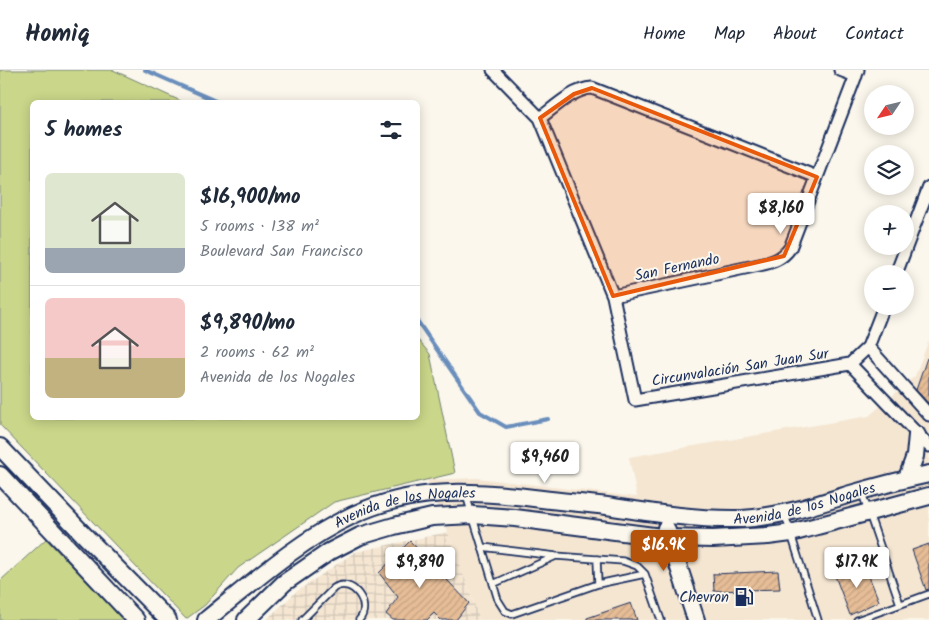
<!DOCTYPE html>
<html lang="en">
<head>
<meta charset="utf-8">
<style>
  :root { --surface:#fff; --page:#f6f6f7; --text:#1f2937; --muted:#747a83; --line:#e0e1e3; --accent:#b45309 }
  body { margin:0; font-family:Kalam,sans-serif; background:var(--page); color:var(--text); height:100vh; display:flex; flex-direction:column; font-size:19px; white-space:nowrap }
  * { box-sizing:border-box; margin:0 }
  p { font-size:16px; color:var(--muted) }
  .icon { flex:none; width:28px; height:28px; fill:none; stroke:currentColor; stroke-width:2; stroke-linecap:round; stroke-linejoin:round }
  .map { position:relative; flex:1; overflow:hidden }
  .side { position:absolute; left:30px; top:30px; width:390px; height:320px; display:flex; flex-direction:column; background:var(--surface); border-radius:8px; box-shadow:0 2px 12px #0003 }
  .side>* { flex:none }
  .needle { width:32px; rotate:235deg }
  .buttons { position:absolute; left:864px; top:15px; display:grid; gap:10px }
  .buttons a { display:grid; place-items:center; width:50px; height:50px; border-radius:50%; background:var(--surface); box-shadow:0 2px 12px #0003; font-size:25px }
  .price { position:absolute; translate:-50% -42px; padding:0 11px; border-radius:5px; background:#fff; color:#222; font-size:16px; line-height:32px; filter:drop-shadow(0 1px 2px #0008) }
  .price::after { content:''; position:absolute; left:50%; top:30px; width:15px; height:11px; margin-left:-8px; background:inherit; clip-path:polygon(0 0,100% 0,50% 100%) }
  .price.current { background:var(--accent); color:#fff }
  ul { padding:0; list-style:none }
  li { display:flex; align-items:center; gap:15px; height:125px; padding:0 15px }
  li+li { border-top:1px solid var(--line) }
  li span { display:grid; place-items:center; flex:none; width:140px; height:100px; border-radius:8px; color:#555 }
  li>.icon { margin-inline-start:auto }
  span .icon { width:60px; height:60px; fill:#fffc; stroke-width:1 }
  li b { font-size:21px }
  h2 { display:flex; justify-content:space-between; align-items:center; height:60px; padding:0 15px; font-size:21px }
  header { display:flex; align-items:center; gap:30px; box-sizing:border-box; height:70px; padding:0 25px; background:var(--surface); border-bottom:1px solid var(--line) }
  header strong { font-size:24px }
  nav { display:flex; gap:28px; margin-inline-start:auto; font-size:18px }
  .map>svg:first-child { display:block }
  .built { fill:#f5e6d2 }
  .industrial { fill:url(#industrial-grid) }
  .grass { fill:#cad689; stroke:#728274 }
  .lines { fill:none; stroke-linecap:round; stroke-linejoin:round }
  .stream { stroke:#6b8ebc; stroke-width:4 }
  .building { fill:url(#building-hatch); stroke:#1b2f5e }
  .lane-casing { stroke:#1b2f5e; stroke-width:9 }
  .street-casing { stroke:#1b2f5e; stroke-width:15 }
  .secondary-casing { stroke:#1b2f5e; stroke-width:20 }
  .lane { stroke:#fbf7ec; stroke-width:5.5 }
  .street { stroke:#fbf7ec; stroke-width:11 }
  .secondary { stroke:#fbf7ec; stroke-width:16 }
  .marked { fill:#e8590c; fill-opacity:0.2; stroke:#e8590c; stroke-width:4; stroke-linejoin:round }
  .labels { text-anchor:middle; stroke-width:4; stroke-linejoin:round; paint-order:stroke }
  .street-label { font-size:15px; fill:#1b2f5e; stroke:#fbf7ec }
  .poi-label { font-size:15px; fill:#1b2f5e; stroke:#fbf7ec; text-anchor:end }
</style>
</head>
<body>
<header>
<strong>Homiq</strong>
<nav><a>Home</a><a>Map</a><a>About</a><a>Contact</a></nav>
</header>
<div class="map">
<svg width="929" height="550" viewBox="0 0 929 550">
  <defs>
    <pattern id="industrial-grid" width="8" height="8" patternUnits="userSpaceOnUse" patternTransform="scale(1.25)"><rect width="8" height="8" fill="#f5e6d2"/><path d="M0 4h8M4 0v8" fill="none" stroke="#d1c6b7"/></pattern>
    <pattern id="building-hatch" width="6" height="6" patternUnits="userSpaceOnUse" patternTransform="scale(1.25)"><rect width="6" height="6" fill="#e6bd96"/><path d="M-1 1l2-2M0 6l6-6M5 7l2-2" fill="none" stroke="#c5a384"/></pattern>
  </defs>
  <rect width="100%" height="100%" fill="#fbf7ec"/>
  <filter id="ink" filterUnits="userSpaceOnUse"><feTurbulence type="fractalNoise" baseFrequency=".02" numOctaves="2"/><feDisplacementMap in="SourceGraphic" scale="10" xChannelSelector="R" yChannelSelector="G"/><feConvolveMatrix kernelMatrix="1 2 1 2 8 2 1 2 1" color-interpolation-filters="sRGB"/></filter>
  <g filter="url(#ink)">
    <path class="built" d="M929,270V550H480L448,462L427,410L477,408L637,427L629,387L869,346L915,306Z"/>
    <path class="industrial" d="M448,462L480,550H266L296,522L355,482Z"/>
    <path class="grass" d="M0,0H113L183,32H32V348H418V270L430,284L455,403L334,432L238,498L205,535L186,549L0,355Z
      M46,469L124,550H0V511Z"/>
    <g class="lines">
      <path class="stream" d="M145,0L218,32
        M418,252L480,342L506,357L548,349"/>
    </g>
    <path class="building" d="M927,288L929,289V334L916,320Z
      M410,471L469,533L456,550H441L434,543L427,550H393L386,544L398,527L379,503Z
      M929,474V519L926,520L912,480Z
      M864,494L879,531L850,545L835,506Z
      M778,501L780,519L714,521L713,504Z
      M631,533L637,550H587V548Z"/>
    <g class="lines">
      <g class="lane-casing">
        <path id="lane" d="M862,423L900,534
          M466,425L482,477L556,486L623,491L637,496L645,504L661,550
          M785,445L818,550
          M482,477L498,530L505,541L512,544L598,514L597,489
          M493,514L554,487
          M598,514L645,504
          M302,550L334,518C352,506 373,535 359,550
          M857,550L929,524"/>
      </g>
      <g class="street-casing">
        <path id="street" d="M493,0L540,48L613,226L635,330L850,294L868,277L884,236
          M840,0L856,6
          M540,48C555,37 573,19 592,18L817,107
          M896,204L929,117
          M613,226L759,195C773,192 782,189 790,178L858,0
          M868,277L929,345
          M850,294L929,376"/>
      </g>
      <g class="secondary-casing">
        <g id="secondary">
          <path d="M0,377L86,467L168,550"/>
          <path d="M0,405L136,550"/>
          <path d="M907,408L915,386L917,365"/>
          <path d="M666,458L696,550"/>
          <path id="s1" d="M206,550C253,512 298,471 353,445C414,416 477,421 542,429C564,432 586,433 607,436C652,443 697,450 742,449C778,447 812,436 847,425C874,417 901,410 929,404"/>
          <path d="M246,550L284,513L329,482L360,466L394,456L432,447L473,445L515,448L669,468L713,469L768,466L791,463L929,426"/>
        </g>
      </g>
      <use href="#lane" class="lane"/>
      <use href="#street" class="street"/>
      <use href="#secondary" class="secondary"/>
    </g>
  </g>
  <path class="marked" d="M592,18L817,107L784,186L613,226L540,48L574,24Z"/>
  <defs>
    <g id="fuel-bare" transform="scale(1.5)"><path d="M-5.5-6h7V0h2V4h1.3V-2.5L3-4.5l.8-.8L6-3V5H2.5V1h-1V6h-7ZM-4.2-4.7v3.2H.2V-4.7Z" fill="#1b2f5e" stroke="#fbf7ec" stroke-width="2.5" paint-order="stroke"/></g>
  </defs>
  <g fill-rule="evenodd">
    <use href="#fuel-bare" x="744" y="527"/>
  </g>
  <g class="labels">
    <g class="street-label">
      <text transform="translate(677 197) rotate(-12)" y="5">San Fernando</text>
      <text transform="translate(740 297) rotate(-9)" y="5">Circunvalación San Juan Sur</text>
      <text dy="5" stroke="none"><textPath href="#s1" startOffset="639">Avenida de los Nogales</textPath></text>
      <text dy="5" stroke="none"><textPath href="#s1" startOffset="234">Avenida de los Nogales</textPath></text>
    </g>
    <g class="poi-label">
      <text x="729" y="532">Chevron</text>
    </g>
  </g>
</svg>
<div class="buttons">
<a><svg class="needle" viewBox="-14 -14 28 28"><path d="M0-13l5 13h-10z" fill="#e53935"/><path d="M0 13l5-13h-10z" fill="#747a83"/></svg></a>
<a><svg class="icon" aria-label="layers" viewBox="0 0 24 24"><path d="M12 4l9 5-9 5-9-5zM3 14l9 5 9-5"/></svg></a>
<a>+</a>
<a>−</a>
</div>
<b class="price" style="left:781px;top:165px">$8,160</b>
<b class="price" style="left:545px;top:414px">$9,460</b>
<b class="price current" style="left:664px;top:502px">$16.9K</b>
<b class="price" style="left:420px;top:519px">$9,890</b>
<b class="price" style="left:857px;top:519px">$17.9K</b>
<section class="side">
<h2>5 homes<svg class="icon" aria-label="filters" viewBox="0 0 24 24"><path d="M4 7h16M4 17h16"/><circle cx="9" cy="7" r="2"/><circle cx="15" cy="17" r="2"/></svg></h2>
<ul>
<li><span style="background:linear-gradient(#dfe7d0 75%,#9aa5b1 0)"><svg class="icon" aria-label="home" viewBox="0 0 24 24"><path d="M3 11l9-7 9 7M6 9v11h12V9"/></svg></span><div><b>$16,900/mo</b><p>5 rooms · 138 m²</p><p>Boulevard San Francisco</p></div></li>
<li><span style="background:linear-gradient(#f6c9c9 60%,#c2b280 0)"><svg class="icon" aria-label="home" viewBox="0 0 24 24"><path d="M3 11l9-7 9 7M6 9v11h12V9"/></svg></span><div><b>$9,890/mo</b><p>2 rooms · 62 m²</p><p>Avenida de los Nogales</p></div></li>
</ul>
</section>
</div>
</body>
</html>
